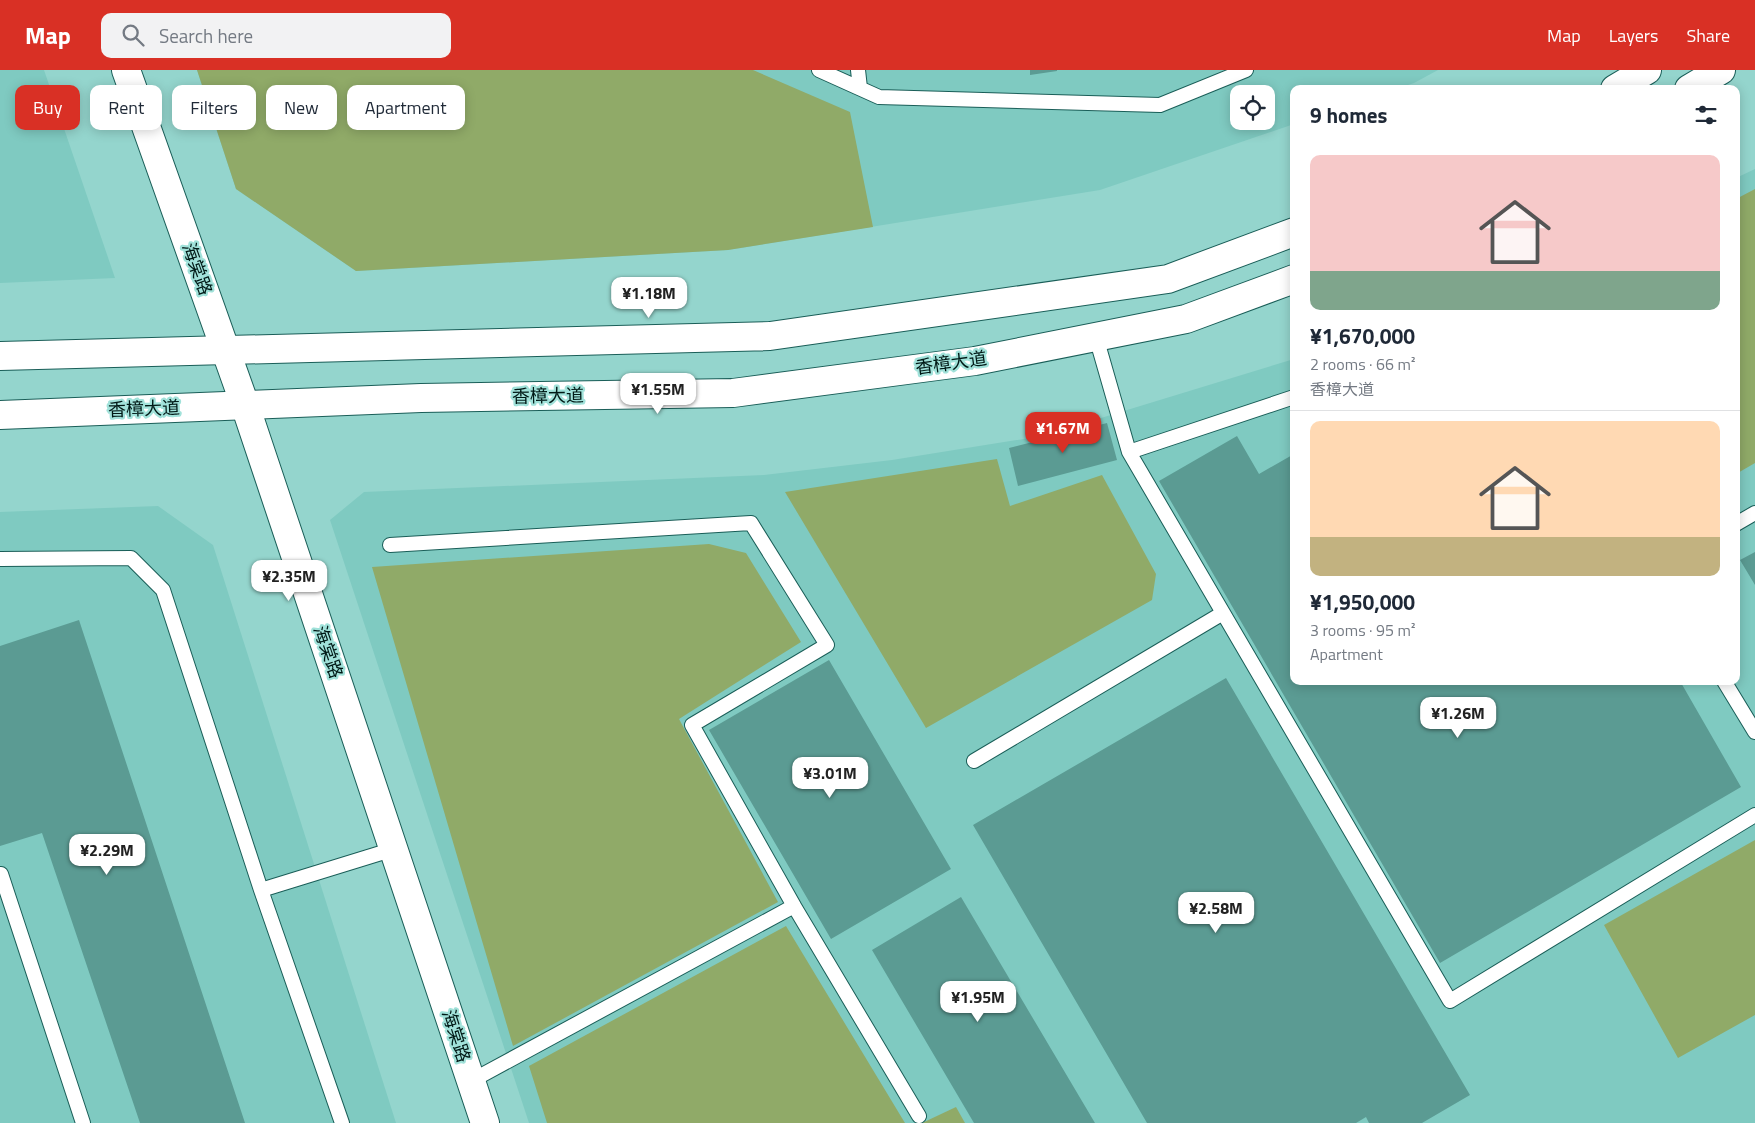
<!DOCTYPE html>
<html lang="en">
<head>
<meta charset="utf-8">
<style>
  :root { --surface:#fff; --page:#f2f2f3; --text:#1f2937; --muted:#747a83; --line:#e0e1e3; --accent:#d93025 }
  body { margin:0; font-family:"Titillium Web","Noto Sans SC",sans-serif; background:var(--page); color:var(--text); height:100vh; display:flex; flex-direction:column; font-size:19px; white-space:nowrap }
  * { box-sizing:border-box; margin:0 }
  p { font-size:16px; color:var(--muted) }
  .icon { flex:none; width:28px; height:28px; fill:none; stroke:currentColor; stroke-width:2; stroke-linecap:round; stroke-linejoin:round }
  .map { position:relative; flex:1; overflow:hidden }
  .sheet { position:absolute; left:1290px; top:15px; width:450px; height:600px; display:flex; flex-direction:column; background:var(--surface); border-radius:10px; box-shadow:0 2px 12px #0003 }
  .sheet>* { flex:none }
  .guide { position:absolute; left:15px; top:15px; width:475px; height:45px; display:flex; gap:10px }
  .fabs { position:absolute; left:1230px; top:15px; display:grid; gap:10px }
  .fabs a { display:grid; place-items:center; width:45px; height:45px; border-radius:10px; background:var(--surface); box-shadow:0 2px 12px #0003; font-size:25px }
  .price { position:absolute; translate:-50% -42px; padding:0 11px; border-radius:10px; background:#fff; color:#222; font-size:16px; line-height:32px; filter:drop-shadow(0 1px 2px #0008) }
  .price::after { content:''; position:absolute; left:50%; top:30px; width:15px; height:11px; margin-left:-8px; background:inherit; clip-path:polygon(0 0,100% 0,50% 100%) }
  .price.current { background:var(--accent); color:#fff }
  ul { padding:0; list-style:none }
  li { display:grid; align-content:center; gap:10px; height:265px; padding:0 20px }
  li+li { border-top:1px solid var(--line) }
  li span { display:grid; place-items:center; height:155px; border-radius:10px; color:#555 }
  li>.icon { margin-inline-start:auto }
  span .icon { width:90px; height:90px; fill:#fffc; stroke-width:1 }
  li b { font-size:21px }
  h2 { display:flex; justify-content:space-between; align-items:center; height:60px; padding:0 20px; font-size:21px }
  .tag { padding:0 18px; border-radius:10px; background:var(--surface); box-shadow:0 2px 12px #0003; font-size:18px; line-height:45px }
  .tag.current { background:var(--accent); color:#fff }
  header { display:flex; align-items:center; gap:30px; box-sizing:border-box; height:70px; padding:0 25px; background:var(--accent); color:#fff }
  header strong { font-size:24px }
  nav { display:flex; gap:28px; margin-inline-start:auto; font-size:18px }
  .search { width:350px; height:45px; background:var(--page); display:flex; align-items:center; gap:12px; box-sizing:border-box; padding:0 18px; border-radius:10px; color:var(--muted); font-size:19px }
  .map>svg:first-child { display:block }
  .built { fill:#7fcac1; fill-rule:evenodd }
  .green { fill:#90aa68 }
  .building { fill:#5b9b93 }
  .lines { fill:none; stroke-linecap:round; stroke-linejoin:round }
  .service-casing { stroke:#1a5e58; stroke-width:16 }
  .tertiary-casing { stroke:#1a5e58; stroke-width:30 }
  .secondary-casing { stroke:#1a5e58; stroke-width:30 }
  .service { stroke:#fff; stroke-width:14 }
  .tertiary { stroke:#fff; stroke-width:28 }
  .secondary { stroke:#fff; stroke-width:28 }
  .labels { text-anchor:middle; stroke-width:4.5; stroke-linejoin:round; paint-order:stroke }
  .street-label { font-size:18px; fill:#001916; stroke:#a1e2da }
</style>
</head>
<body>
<header>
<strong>Map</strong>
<div class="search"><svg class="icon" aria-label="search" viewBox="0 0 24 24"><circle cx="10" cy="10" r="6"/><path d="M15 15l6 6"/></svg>Search here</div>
<nav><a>Map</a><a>Layers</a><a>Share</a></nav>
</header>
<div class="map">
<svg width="1755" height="1053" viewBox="0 0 1755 1053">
  <rect width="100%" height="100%" fill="#94d5cd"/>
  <path class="built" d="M0,0H44L115,208L0,213Z
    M197,0H1438L1414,13L1396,19H1294V54L1100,120L728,180L356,201L236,119ZM1239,24H1266V51H1239Z
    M1755,99V1053H529L330,450L364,422L764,405L892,390L1042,366L1294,289V611H1736V108Z
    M158,436L213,475L396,1053H0V442Z"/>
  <path class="green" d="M197,0H753L850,42L873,157L728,180L356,201L236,119Z
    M1755,119V393L1736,404V129Z
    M997,389L1010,436L1102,405L1156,504L1152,530L926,658L785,422Z
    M709,474L746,483L801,572L679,649L778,832L513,976L372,497Z
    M1755,770V945L1678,988L1604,855Z
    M786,856L905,1053H547L529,996Z
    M956,1037L965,1053H922Z"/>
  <path class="building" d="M1030,0H1057V1L1030,5Z
    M1107,353L1117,390L1018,416L1009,378Z
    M1237,366L1259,404L1294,384V611H1680L1741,717L1440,893L1159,411Z
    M1755,482V515L1740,490Z
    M79,550L245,1053H140L42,763L0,776V576Z
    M829,590L951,799L831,869L709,660Z
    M1226,608L1470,1025L1422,1053H1369L1366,1047L1356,1053H1147L973,755Z
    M961,827L1095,1053H974L872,880Z"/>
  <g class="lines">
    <g class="service-casing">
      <path id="service" d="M819,0L879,27L1160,35L1246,0
        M858,0L860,18
        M1096,267L1129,382L1450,931L1755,745
        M1129,382L1294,327
        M1736,454L1755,443
        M390,475L751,453L827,575L692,655L794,836L471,1011
        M0,489L131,488L163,520L261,820L342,1053
        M1724,611L1755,662
        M974,691L1223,543
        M1,804L83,1053
        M261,820L394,779
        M794,836L919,1046"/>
    </g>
    <g class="tertiary-casing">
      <path id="tertiary" d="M126,0L245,335L485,1053"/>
    </g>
    <g class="secondary-casing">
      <path id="secondary" d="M1615,19L1647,0
        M1689,19L1721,0
        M0,286L770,266L1168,209L1294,162
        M0,345L421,328L733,323L975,291L1186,249L1294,209"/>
    </g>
    <use href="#service" class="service"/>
    <use href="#tertiary" class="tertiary"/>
    <use href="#secondary" class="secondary"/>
  </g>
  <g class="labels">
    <g class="street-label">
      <text transform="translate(197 199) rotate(70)" y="6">海棠路</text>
      <text transform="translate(951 293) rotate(-8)" y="6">香樟大道</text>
      <text transform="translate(548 326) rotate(-1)" y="6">香樟大道</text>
      <text transform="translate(144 339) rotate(-2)" y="6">香樟大道</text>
      <text transform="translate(328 582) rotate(71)" y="6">海棠路</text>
      <text transform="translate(456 966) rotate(72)" y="6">海棠路</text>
    </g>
  </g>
</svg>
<div class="fabs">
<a><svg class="icon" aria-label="locate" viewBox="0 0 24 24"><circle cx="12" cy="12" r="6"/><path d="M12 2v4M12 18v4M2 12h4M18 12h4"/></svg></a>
</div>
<b class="price" style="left:649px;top:249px">¥1.18M</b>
<b class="price" style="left:658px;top:345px">¥1.55M</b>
<b class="price current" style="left:1063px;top:384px">¥1.67M</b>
<b class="price" style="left:289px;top:532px">¥2.35M</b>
<b class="price" style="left:1458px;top:669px">¥1.26M</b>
<b class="price" style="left:830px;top:729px">¥3.01M</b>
<b class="price" style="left:107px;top:806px">¥2.29M</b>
<b class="price" style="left:1216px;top:864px">¥2.58M</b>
<b class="price" style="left:978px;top:953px">¥1.95M</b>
<div class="guide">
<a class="tag current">Buy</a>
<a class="tag">Rent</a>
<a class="tag">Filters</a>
<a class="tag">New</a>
<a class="tag">Apartment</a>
</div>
<section class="sheet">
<h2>9 homes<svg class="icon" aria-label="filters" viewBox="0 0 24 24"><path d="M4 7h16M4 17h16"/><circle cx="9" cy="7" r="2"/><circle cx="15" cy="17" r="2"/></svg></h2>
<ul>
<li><span style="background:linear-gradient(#f6c9c9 75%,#7fa58c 0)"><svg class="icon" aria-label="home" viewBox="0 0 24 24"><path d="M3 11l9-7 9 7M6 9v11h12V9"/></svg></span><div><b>¥1,670,000</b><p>2 rooms · 66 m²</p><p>香樟大道</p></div></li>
<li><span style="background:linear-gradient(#ffd9b3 75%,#c2b280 0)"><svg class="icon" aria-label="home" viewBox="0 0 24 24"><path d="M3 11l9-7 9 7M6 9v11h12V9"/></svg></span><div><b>¥1,950,000</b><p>3 rooms · 95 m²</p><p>Apartment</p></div></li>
</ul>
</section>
</div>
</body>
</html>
